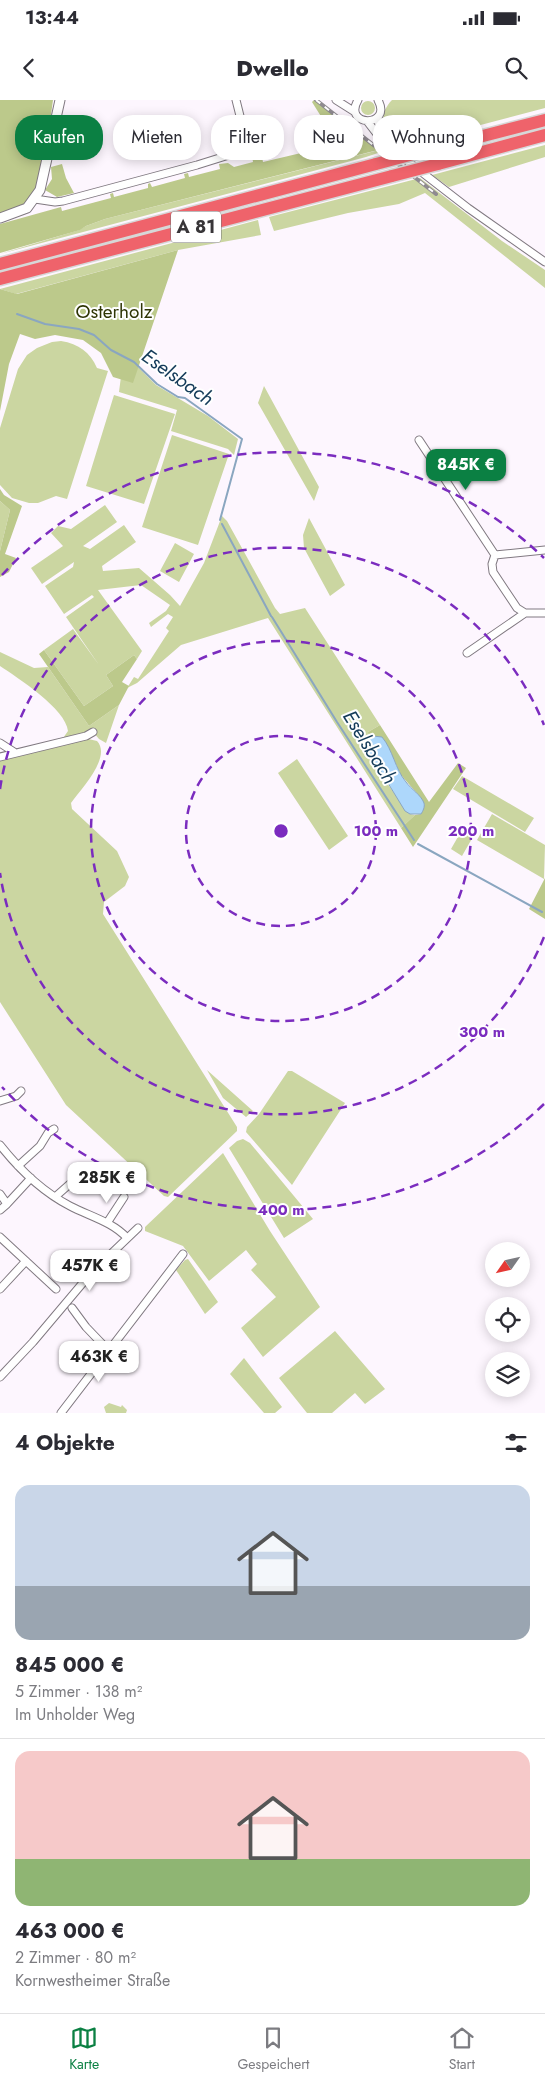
<!DOCTYPE html>
<html lang="de">
<head>
<meta charset="utf-8">
<style>
  :root { --surface:#fff; --page:#f7f7f7; --text:#2b2b33; --muted:#7c7c81; --line:#e1e1e2; --accent:#0b8043 }
  body { margin:0; font-family:Jost,sans-serif; background:var(--page); color:var(--text); height:100vh; display:flex; flex-direction:column; font-size:19px; white-space:nowrap }
  * { box-sizing:border-box; margin:0 }
  p { font-size:16px; color:var(--muted) }
  .icon { flex:none; width:28px; height:28px; fill:none; stroke:currentColor; stroke-width:2; stroke-linecap:round; stroke-linejoin:round }
  .map { position:relative; height:1313px; overflow:hidden }
  .panel { display:flex; flex-direction:column; background:var(--surface); flex:1 }
  .panel>* { flex:none }
  .guide { position:absolute; left:15px; top:15px; width:515px; height:45px; display:flex; gap:10px }
  .needle { width:32px; rotate:236deg }
  .tools { position:absolute; left:485px; top:1142px; display:grid; gap:10px }
  .tools a { display:grid; place-items:center; width:45px; height:45px; border-radius:50%; background:var(--surface); box-shadow:0 2px 12px #0003; font-size:25px }
  .price { position:absolute; translate:-50% -42px; padding:0 11px; border-radius:10px; background:#fff; color:#222; font-size:16px; line-height:32px; filter:drop-shadow(0 1px 2px #0008) }
  .price::after { content:''; position:absolute; left:50%; top:30px; width:15px; height:11px; margin-left:-8px; background:inherit; clip-path:polygon(0 0,100% 0,50% 100%) }
  .price.current { background:var(--accent); color:#fff }
  ul { padding:0; list-style:none }
  li { display:grid; align-content:center; gap:10px; height:265px; padding:0 15px }
  li+li { border-top:1px solid var(--line) }
  li span { display:grid; place-items:center; height:155px; border-radius:15px; color:#555 }
  li>.icon { margin-inline-start:auto }
  span .icon { width:90px; height:90px; fill:#fffc; stroke-width:1 }
  li b { font-size:21px }
  h2 { display:flex; justify-content:space-between; align-items:center; height:60px; padding:0 15px; font-size:21px }
  .tag { padding:0 18px; border-radius:20px; background:var(--surface); box-shadow:0 2px 12px #0003; font-size:18px; line-height:45px }
  .tag.current { background:var(--accent); color:#fff }
  .status { display:flex; justify-content:space-between; align-items:center; height:35px; padding:0 25px; background:var(--surface); direction:ltr }
  .status svg { height:14px; fill:currentColor }
  header { display:flex; justify-content:space-between; align-items:center; height:65px; padding:0 15px; background:var(--surface); font-size:22px; font-weight:800 }
  .tab-bar { display:flex; justify-content:space-around; align-items:center; height:70px; border-top:1px solid var(--line); background:var(--surface); font-size:14px; color:var(--muted) }
  .tab-bar a { display:grid; justify-items:center; gap:2px }
  .tab-bar .current { color:var(--accent) }
  .map>svg:first-child { display:block }
  .green { fill:#cbd6a1 }
  .forest { fill:#bcc98b }
  .water { fill:#add7fb; stroke:#8aa6c0 }
  .lines { fill:none; stroke-linecap:round; stroke-linejoin:round }
  .stream { stroke:#8aa6c0; stroke-width:2 }
  .minor-casing { stroke:#807981; stroke-width:9 }
  .tertiary-casing { stroke:#807981; stroke-width:11 }
  .motorway-casing { stroke:#d7d7d7; stroke-width:15 }
  .minor { stroke:#fff; stroke-width:7 }
  .tertiary { stroke:#fff; stroke-width:9 }
  .motorway { stroke:#ef636b; stroke-width:12 }
  .rail-casing { stroke:#8f8a90; stroke-width:4 }
  .rail { stroke:#fff; stroke-width:2; stroke-dasharray:5.5; stroke-linecap:butt }
  .motorway-bridge-casing { stroke:#d7d7d7; stroke-width:15; stroke-linecap:butt }
  .motorway-bridge { stroke:#ef636b; stroke-width:12 }
  .ring { fill:none; stroke:#7b2cbf; stroke-width:2.5; stroke-dasharray:9 6 }
  .labels { text-anchor:middle; stroke-width:4; stroke-linejoin:round; paint-order:stroke }
  .shield { fill:#fff; stroke:#747274; stroke-width:1 }
  .shield-label { font-size:18px; font-weight:bold; fill:#383538 }
  .park-label { font-size:19px; fill:#2f3605; stroke:#fff }
  .water-label { font-size:20px; font-style:italic; fill:#143b59; stroke:#fff }
  .centre { fill:#7b2cbf; stroke:#fff; stroke-width:2.5 }
  .ring-label { font-size:15px; text-anchor:middle; font-weight:bold; fill:#7b2cbf; stroke:#fff; stroke-width:4; stroke-linejoin:round; paint-order:stroke }
</style>
</head>
<body>
<div class="status"><b>13:44</b><svg viewBox="0 0 49 12"><path d="M0 12V9h3v3zM5 12V6h3v6zM10 12V3h3v9zM15 12V0h3v12zM26 1h20v11H26zM47 4h2v5h-2z"/></svg></div>
<header><svg class="icon" aria-label="back" viewBox="0 0 24 24"><path d="M15 5l-7 7 7 7"/></svg>Dwello<svg class="icon" aria-label="search" viewBox="0 0 24 24"><circle cx="10" cy="10" r="6"/><path d="M15 15l6 6"/></svg></header>
<div class="map">
<svg width="545" height="1313" viewBox="0 0 545 1313">
  <rect width="100%" height="100%" fill="#fdf6fe"/>
  <path class="green" d="M392,0H545V8L397,47C383,34 377,15 392,0Z
    M361 8a7 7 0 1 1 14 0a7 7 0 1 1-14 0Z
    M545,45V57L449,87L432,75Z
    M379,50L381,52L366,57L0,154L79,130L86,126L105,119Z
    M420,78L502,141L545,170V188L425,93L399,104L348,113L274,131L269,117Z
    M258,120L261,135L178,150L16,194L0,189Z
    M61,241C79,244 90,252 97,268L108,271L67,399L56,396L38,403H29L12,398L0,385V328L18,269L27,255L37,248L52,242Z
    M123,261L134,263L156,285L208,316L238,339L234,355L228,349L171,331L177,310L119,292Z
    M264,286L319,387L314,401L258,303Z
    M114,295L175,314L144,404L86,386Z
    M172,335L229,354L198,445L142,427Z
    M0,401L10,410L0,451Z
    M105,405L117,422L83,446L90,449L124,425L136,442L102,466L103,471L139,468L170,495L180,506L204,463L222,416L227,421L275,508L280,514L305,508L380,625L368,632L369,639L366,641L364,651C380,672 393,693 410,714L415,715L401,728L268,518L181,545L137,583L127,588L134,577L138,579L169,531L166,528L173,517L168,514L151,527L149,523L166,511L170,505L141,485L98,490L142,551L137,559L134,555L106,575L113,586L84,606L44,550L73,529L99,565L66,517L94,497L92,495L64,514L45,486L73,467L74,462L42,484L31,468L63,446L51,433L58,426L71,429Z
    M309,418L345,485L330,496L304,448L303,435Z
    M175,443L194,454L179,482L160,471Z
    M0,552L34,568L48,567L89,626L119,605L106,643L99,639L93,632L61,641L68,631C66,609 18,578 0,566Z
    M84,638L97,641C112,657 81,689 71,703L72,709L117,751L129,777L125,786L104,802L103,814L237,1027V1031L168,1097L164,1096L66,1005L0,902V657Z
    M297,659L348,736L329,750L278,673Z
    M462,676L534,718L525,732L453,689Z
    M492,714L545,745L544,779L477,740Z
    M463,728L474,735L462,756L451,749Z
    M207,970L253,1011L246,1017L223,998Z
    M288,971H292L345,1003L292,1085L246,1032L247,1027L259,1014Z
    M243,1039L250,1043L313,1119L284,1138L229,1048L237,1041Z
    M223,1053L270,1131L320,1207L263,1257L241,1228L276,1197L251,1170L257,1164L246,1150L209,1181L183,1146L145,1131V1127Z
    M188,1159L218,1202L205,1214L176,1170L185,1160Z
    M335,1231L385,1289L365,1304L355,1293L332,1313H307L279,1278Z
    M244,1258L282,1307L275,1313H264L230,1274Z
    M109,1303L121,1307L122,1305L127,1310L126,1313H106L104,1307Z"/>
  <path class="forest" d="M0,0H53C50,21 42,93 26,104C19,109 8,111 0,114Z
    M314,0L378,50L105,119L86,126L80,130L0,153V124L61,107L62,111L111,98L110,94L113,93L114,97L148,88V84L150,83L152,87L185,78L184,74L188,73L189,77L220,69L219,64L228,63L234,67L253,62L252,56L256,58L262,57L263,62L318,49L325,36L322,18L312,2Z
    M62,64L66,78L74,93L57,97L45,90L52,79L51,67Z
    M178,150L133,283L113,277L101,253L83,240L55,235L35,239L20,234L9,264L0,311V189L17,194Z
    M0,389L4,395L22,406L5,454L16,458L9,472L0,477V451L10,410L0,401Z
    M44,550L84,606L113,586L106,575L134,555L137,559L122,582L129,586L119,605L89,626L39,554Z
    M380,625L429,702L458,663L466,668L413,747L401,728L415,715L421,714L420,697L401,675L386,643L373,636L369,639L368,632Z
    M545,778V819L529,809Z"/>
  <path class="water" d="M373,636L382,637C393,650 395,669 406,682C411,689 421,695 424,703C425,707 423,711 421,714H410L405,711L380,670L364,651V645L366,641Z"/>
  <g class="lines">
    <path class="stream" d="M17,214L45,224L79,229L94,235L111,250L134,262L157,284L178,297L185,298L242,339L220,420
      M222,424L271,516
      M272,517L337,622L414,740
      M418,744L542,812"/>
    <g class="minor-casing">
      <path id="minor" d="M336,0L355,12
        M358,0C342,27 393,28 378,0
        M378,17L379,27L384,39
        M367,21L384,43L468,108L545,162
        M35,99L55,102L63,101L197,65L245,50L247,44L236,0
        M419,340L495,455
        M545,450L495,455L492,464L493,472L517,508L525,513H545
        M467,553L525,513
        M0,643L14,652
        M0,657L86,636L93,632
        M0,1001L16,996L21,991
        M0,1045C19,1069 43,1092 70,1106C89,1116 113,1122 127,1138
        M18,1066L40,1046L48,1033L54,1029
        M0,1094L7,1104L31,1078
        M55,1097L89,1067
        M0,1110L7,1104
        M107,1123L124,1097
        M0,1137L56,1189
        M0,1189L26,1161
        M72,1208L86,1227L108,1250
        M0,1277L33,1242L92,1172L138,1128
        M61,1313L183,1154"/>
    </g>
    <g class="tertiary-casing">
      <path id="tertiary" d="M0,118L27,108L40,90L60,0"/>
    </g>
    <g class="motorway-casing">
      <path id="motorway" d="M421,52L545,20
        M438,64L545,35
        M0,164L376,64
        M0,179L392,76"/>
    </g>
    <use href="#minor" class="minor"/>
    <use href="#tertiary" class="tertiary"/>
    <use href="#motorway" class="motorway"/>
    <g class="rail-casing">
      <path id="rail" d="M316,0L436,94"/>
    </g>
    <use href="#rail" class="rail"/>
    <g class="motorway-bridge-casing">
      <path id="motorway-bridge" d="M376,64L421,52
        M392,76L438,64"/>
    </g>
    <use href="#motorway-bridge" class="motorway-bridge"/>
  </g>
  <g class="ring">
    <circle cx="281" cy="731" r="95"/>
    <circle cx="281" cy="731" r="190"/>
    <path d="M544 837A284 284 0 0 1 0 773M0 689A284 284 0 0 1 544 625"/>
    <path d="M544 1004A379 379 0 0 1 2 987M2 475A379 379 0 0 1 544 458"/>
  </g>
  <g class="labels">
    <rect class="shield" x="171" y="111.5" width="50" height="31" rx="4"/>
    <g class="shield-label">
      <text x="196" y="133">A 81</text>
    </g>
    <g class="park-label">
      <text x="114" y="218">Osterholz</text>
    </g>
    <g class="water-label">
      <text transform="translate(178 277) rotate(35)" y="7">Eselsbach</text>
      <text transform="translate(370 647) rotate(58)" y="7">Eselsbach</text>
    </g>
  </g>
  <circle cx="281" cy="731" r="8" class="centre"/>
  <g class="ring-label">
    <text x="376" y="736">100 m</text>
    <text x="471" y="736">200 m</text>
    <text x="482" y="937">300 m</text>
    <text x="281" y="1115">400 m</text>
  </g>
</svg>
<div class="tools">
<a><svg class="needle" viewBox="-14 -14 28 28"><path d="M0-13l5 13h-10z" fill="#e53935"/><path d="M0 13l5-13h-10z" fill="#7c7c81"/></svg></a>
<a><svg class="icon" aria-label="locate" viewBox="0 0 24 24"><circle cx="12" cy="12" r="6"/><path d="M12 2v4M12 18v4M2 12h4M18 12h4"/></svg></a>
<a><svg class="icon" aria-label="layers" viewBox="0 0 24 24"><path d="M12 4l9 5-9 5-9-5zM3 14l9 5 9-5"/></svg></a>
</div>
<b class="price current" style="left:466px;top:391px">845K €</b>
<b class="price" style="left:107px;top:1104px">285K €</b>
<b class="price" style="left:90px;top:1192px">457K €</b>
<b class="price" style="left:99px;top:1283px">463K €</b>
<div class="guide">
<a class="tag current">Kaufen</a>
<a class="tag">Mieten</a>
<a class="tag">Filter</a>
<a class="tag">Neu</a>
<a class="tag">Wohnung</a>
</div>
</div>
<section class="panel">
<h2>4 Objekte<svg class="icon" aria-label="filters" viewBox="0 0 24 24"><path d="M4 7h16M4 17h16"/><circle cx="9" cy="7" r="2"/><circle cx="15" cy="17" r="2"/></svg></h2>
<ul>
<li><span style="background:linear-gradient(#c9d6e8 65%,#9aa5b1 0)"><svg class="icon" aria-label="home" viewBox="0 0 24 24"><path d="M3 11l9-7 9 7M6 9v11h12V9"/></svg></span><div><b>845 000 €</b><p>5 Zimmer · 138 m²</p><p>Im Unholder Weg</p></div></li>
<li><span style="background:linear-gradient(#f6c9c9 70%,#8fb573 0)"><svg class="icon" aria-label="home" viewBox="0 0 24 24"><path d="M3 11l9-7 9 7M6 9v11h12V9"/></svg></span><div><b>463 000 €</b><p>2 Zimmer · 80 m²</p><p>Kornwestheimer Straße</p></div></li>
</ul>
</section>
<nav class="tab-bar">
<a class="current"><svg class="icon" aria-label="map" viewBox="0 0 24 24"><path d="M3 6l6-2 6 2 6-2v14l-6 2-6-2-6 2zM9 4v14M15 6v14"/></svg>Karte</a>
<a><svg class="icon" aria-label="saved" viewBox="0 0 24 24"><path d="M7 4h10v16l-5-4-5 4z"/></svg>Gespeichert</a>
<a><svg class="icon" aria-label="home" viewBox="0 0 24 24"><path d="M3 11l9-7 9 7M6 9v11h12V9"/></svg>Start</a>
</nav>
</body>
</html>
